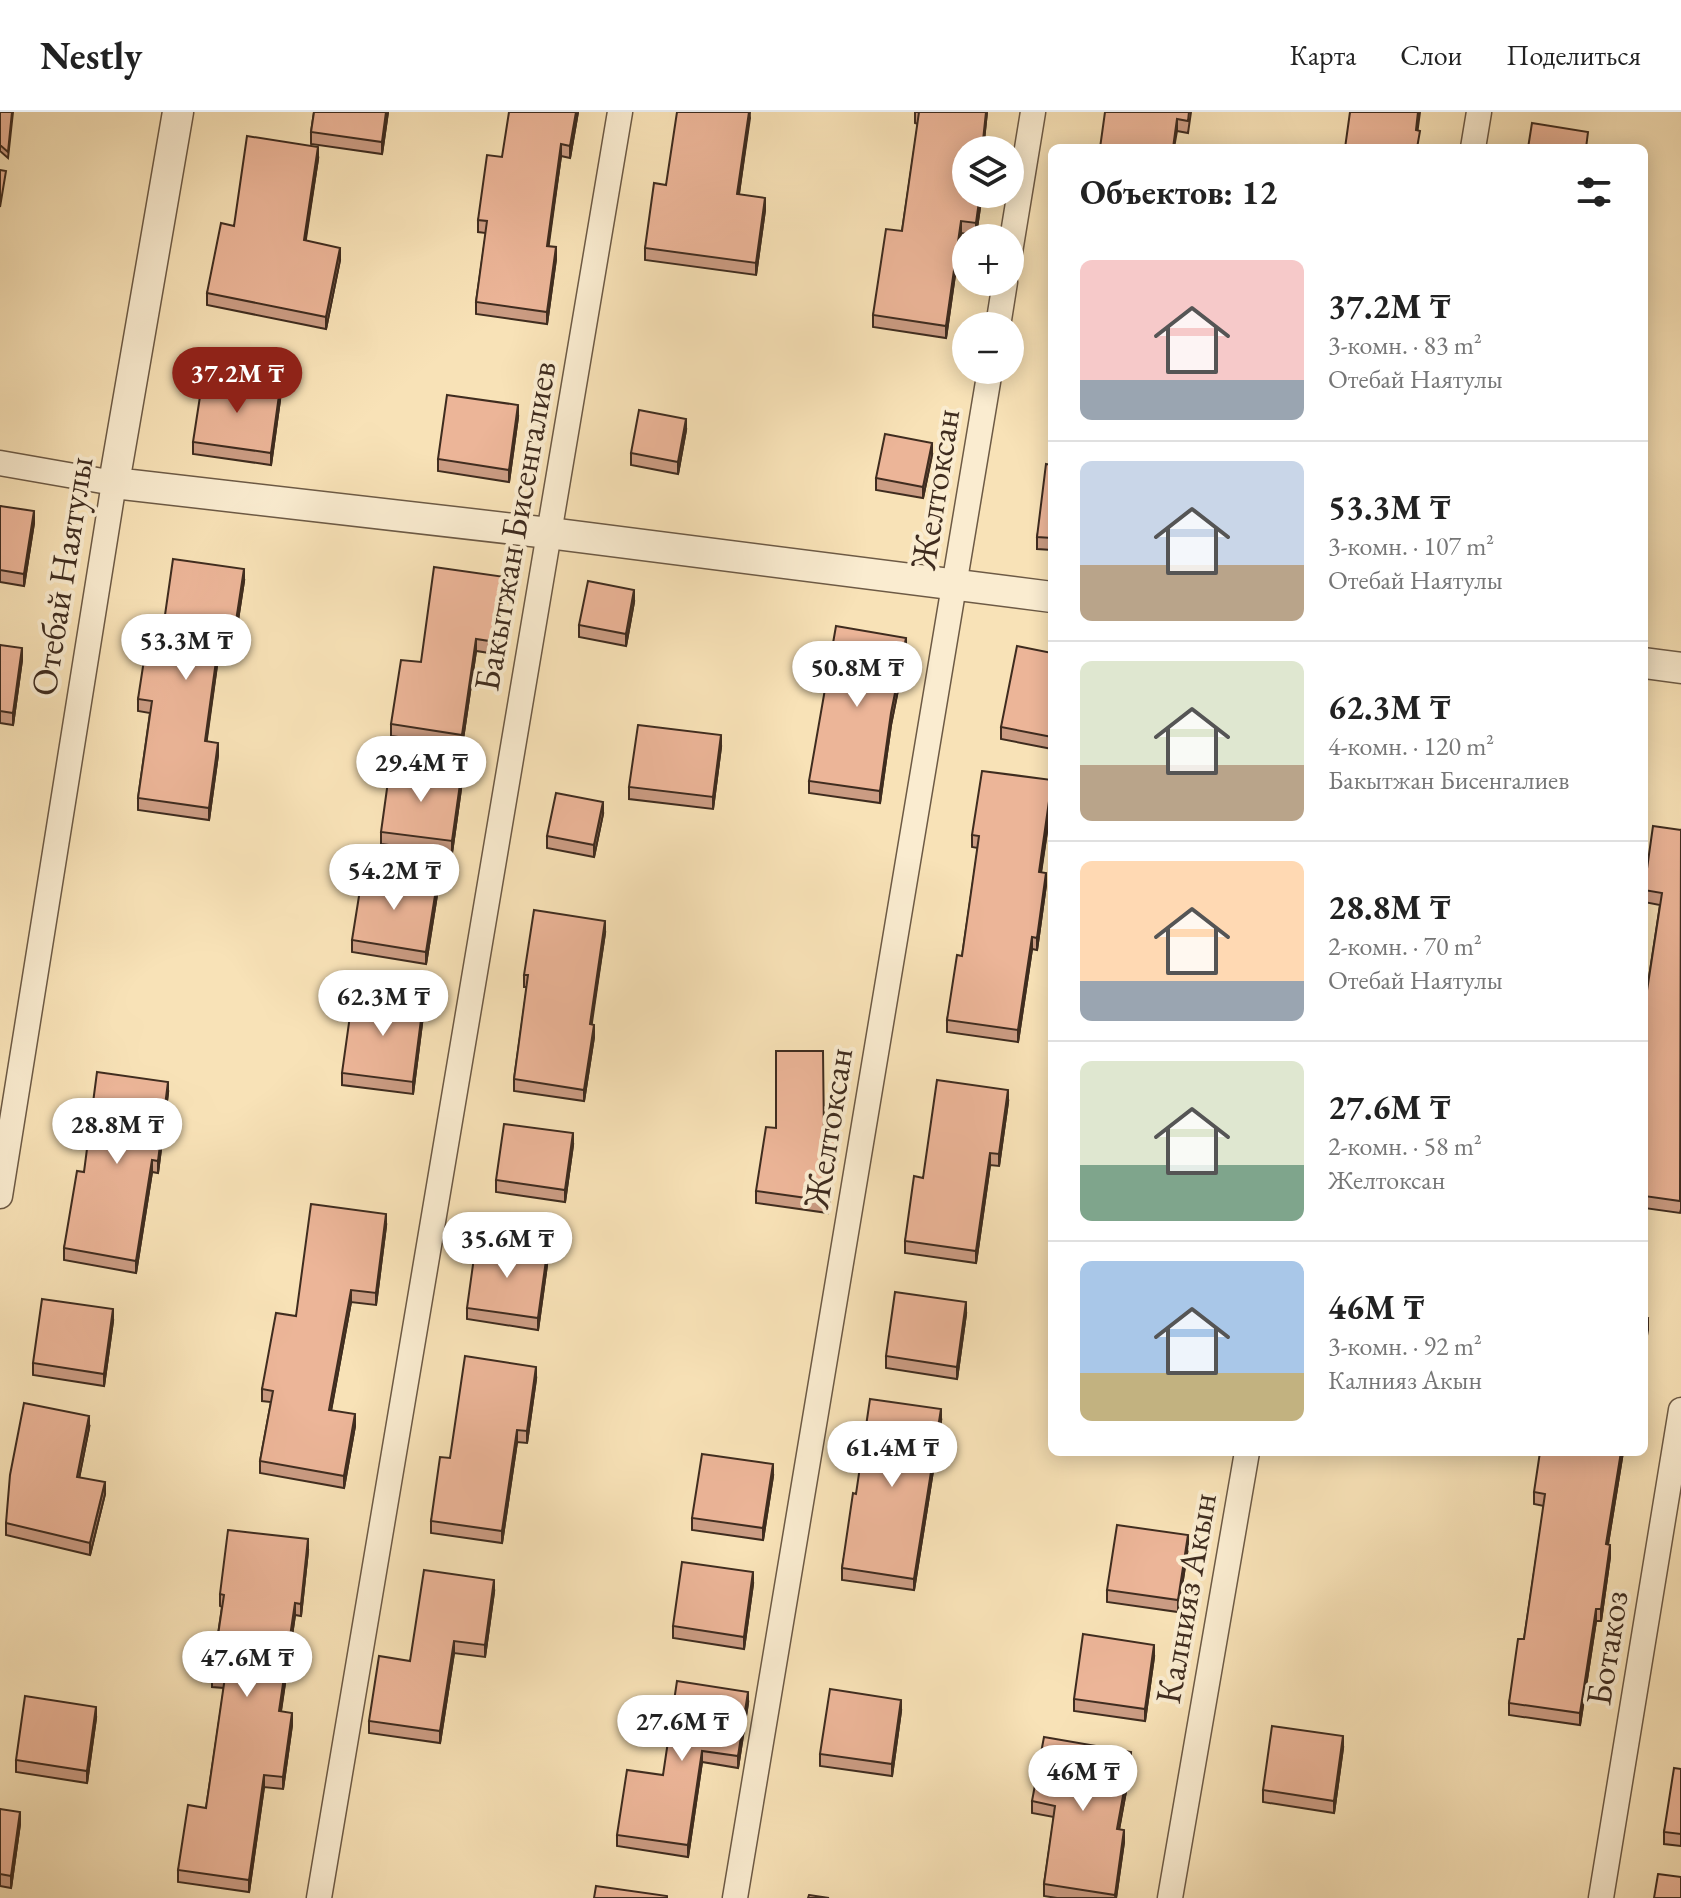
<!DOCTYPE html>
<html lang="ru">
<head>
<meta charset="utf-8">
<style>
  :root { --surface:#fff; --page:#f2f2f2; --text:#222; --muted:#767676; --line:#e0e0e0; --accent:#8f2418 }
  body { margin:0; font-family:"EB Garamond",serif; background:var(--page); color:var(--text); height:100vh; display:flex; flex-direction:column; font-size:30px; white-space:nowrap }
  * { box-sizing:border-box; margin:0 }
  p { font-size:26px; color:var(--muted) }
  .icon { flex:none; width:44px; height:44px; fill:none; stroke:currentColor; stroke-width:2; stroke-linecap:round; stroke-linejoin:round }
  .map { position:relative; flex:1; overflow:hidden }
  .sheet { position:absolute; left:1048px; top:32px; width:600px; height:1312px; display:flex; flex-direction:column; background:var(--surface); border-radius:12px; box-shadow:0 4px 20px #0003 }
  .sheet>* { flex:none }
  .tools { position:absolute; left:952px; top:24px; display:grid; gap:16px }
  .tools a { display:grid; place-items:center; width:72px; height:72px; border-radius:50%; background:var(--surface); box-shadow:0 4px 20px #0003; font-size:40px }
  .price { position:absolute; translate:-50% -68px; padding:0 18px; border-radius:28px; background:#fff; color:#222; font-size:26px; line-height:52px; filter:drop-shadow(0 2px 4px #0008) }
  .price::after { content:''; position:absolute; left:50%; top:48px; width:24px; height:18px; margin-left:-12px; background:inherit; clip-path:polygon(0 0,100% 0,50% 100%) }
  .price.selected { background:var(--accent); color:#fff }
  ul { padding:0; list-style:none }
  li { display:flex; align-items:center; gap:24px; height:200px; padding:0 32px }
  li+li { border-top:2px solid var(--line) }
  li span { display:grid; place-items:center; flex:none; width:224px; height:160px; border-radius:12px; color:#555 }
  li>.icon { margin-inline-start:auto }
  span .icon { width:96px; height:96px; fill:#fffc; stroke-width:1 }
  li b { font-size:34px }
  h2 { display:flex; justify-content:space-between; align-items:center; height:96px; padding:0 32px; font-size:34px }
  header { display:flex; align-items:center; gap:48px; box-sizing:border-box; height:112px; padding:0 40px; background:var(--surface); border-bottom:2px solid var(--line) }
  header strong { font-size:38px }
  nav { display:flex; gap:44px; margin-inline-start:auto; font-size:28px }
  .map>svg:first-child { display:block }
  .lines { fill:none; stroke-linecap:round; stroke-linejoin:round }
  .minor-casing { stroke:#6d5a45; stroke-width:27 }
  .tertiary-casing { stroke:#6d5a45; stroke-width:33 }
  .minor { stroke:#faecd0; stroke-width:24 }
  .tertiary { stroke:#faecd0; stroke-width:30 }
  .wall { fill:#cb9c83; stroke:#3f2c1f; stroke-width:2 }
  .shaded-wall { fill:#a57f6a; stroke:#3f2c1f; stroke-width:2 }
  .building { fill:#ecb598; stroke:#3f2c1f; stroke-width:2 }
  .labels { text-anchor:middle; stroke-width:8; stroke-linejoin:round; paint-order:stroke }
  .street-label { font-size:36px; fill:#3f2c1f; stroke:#faecd0 }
</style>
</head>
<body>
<header>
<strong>Nestly</strong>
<nav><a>Карта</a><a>Слои</a><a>Поделиться</a></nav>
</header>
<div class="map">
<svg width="1681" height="1786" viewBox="0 0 1681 1786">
  <rect width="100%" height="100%" fill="#f8e2b7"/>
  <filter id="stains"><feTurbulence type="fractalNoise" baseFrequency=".0025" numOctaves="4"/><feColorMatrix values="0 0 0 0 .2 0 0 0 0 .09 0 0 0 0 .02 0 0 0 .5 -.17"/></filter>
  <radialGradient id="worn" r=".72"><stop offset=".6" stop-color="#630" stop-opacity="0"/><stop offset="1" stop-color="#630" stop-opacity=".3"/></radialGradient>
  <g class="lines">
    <g class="minor-casing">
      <path id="minor" d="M1473,36L1479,0
        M1010,140L1033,0
        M998,214L1005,170
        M0,351L114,371L0,1084
        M319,1786L620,0
        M735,1786L990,258
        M1170,1786L1247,1340
        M1601,1786L1681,1298"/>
    </g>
    <g class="tertiary-casing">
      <path id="tertiary" d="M178,0L114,371L549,421L1052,485
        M1644,551L1681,556"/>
    </g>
    <use href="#minor" class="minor"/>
    <use href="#tertiary" class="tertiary"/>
  </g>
  <path class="wall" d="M0,0H13L8,46L0,39Z
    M314,0H388L382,42L311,32V20Z
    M578,0L570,46L561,44L548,134L556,147L547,212L476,202V190L486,121L478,120V108L502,45Z
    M750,0L739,82L765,98L756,163L645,148V136L666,73Z
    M915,0H987L983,38H966L982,82L976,123L961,121L946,226L873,215V203L902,119L918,12L915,11Z
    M1105,0H1191L1188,21L1177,19Z
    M318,47L305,129L340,148L326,217L207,193V181L234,114Z
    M280,288L271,353L193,342V330Z
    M518,305L509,370L438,359V347Z
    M686,318L678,362L631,353V341Z
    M932,343L923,386L876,378V366Z
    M1052,353V438L1037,437V425Z
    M0,394L34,411L24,474L0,470Z
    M244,469L234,534L220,532L206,630L218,643L209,708L138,698V686L150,601L138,599V587L162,524Z
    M505,477L496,542L476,539L462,634L391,624V612Z
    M634,490L626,534L579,525V513Z
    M0,533L22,548L13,613L0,611Z
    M906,538L891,613L880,691L809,681V669Z
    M1052,541V637L1001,627V615Z
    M721,635L713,697L629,687V675Z
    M1052,668V686L1041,761L1046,773L1037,838L1032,837L1018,930L947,920V908L962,844L978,736L972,735V723Z
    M461,677L452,741L381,732V720Z
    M603,702L594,745L547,736V724Z
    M1681,718V1097L1680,1101L1644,1096V898L1660,793L1644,790V774Z
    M437,783L426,852L352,840V828Z
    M605,821L591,912L594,925L584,989L514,979V967L527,875H524V863Z
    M423,904L413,982L342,973V961Z
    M168,981L158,1061L152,1060L136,1161L64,1148V1136L84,1060Z
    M1008,990L999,1054L990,1053L976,1151L905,1141V1129L923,1066Z
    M824,1023L837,1036L828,1101L756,1091V1079Z
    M573,1033L565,1090L496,1080V1068Z
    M386,1114L376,1193L351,1190L331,1298L355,1314L344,1376L260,1361V1349L271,1290L262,1289V1277L296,1204Z
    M547,1153L538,1218L467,1207V1196Z
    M966,1202L957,1267L886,1256V1244Z
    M113,1209L104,1274L33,1263V1251Z
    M536,1267L527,1331L517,1330L502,1431L431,1421V1409L450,1346Z
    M941,1309L914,1478L842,1468V1456L856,1382Z
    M89,1316L79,1366L105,1382L90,1443L6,1423V1411Z
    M1623,1340L1608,1432L1610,1445L1601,1509H1596L1580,1613L1509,1603V1591L1524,1527L1544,1394L1534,1392V1380Z
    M773,1364L763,1428L692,1418V1406Z
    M1188,1435L1178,1500L1107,1490V1478Z
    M308,1439L301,1504L295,1503L281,1599L292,1613L283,1677L264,1675L249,1780L178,1770V1758L206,1696L224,1576L212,1575V1563L222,1495L220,1494V1482Z
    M753,1472L744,1537L673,1526V1514Z
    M494,1480L485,1545L454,1541L440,1631L369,1621V1609L410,1549Z
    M1154,1545L1145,1609L1074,1599V1587Z
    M748,1591L738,1656L702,1650L688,1745L617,1734V1723L663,1663Z
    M901,1599L892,1664L820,1654V1642Z
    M96,1606L87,1671L16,1660V1648Z
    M1343,1636L1334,1701L1263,1690V1678Z
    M1131,1652L1119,1717L1124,1730L1116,1786H1057L1044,1784V1772L1054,1705L1032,1701V1689Z
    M1681,1657V1734L1664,1732V1720Z
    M0,1697L20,1712L11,1776L0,1774Z"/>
  <path class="shaded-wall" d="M386,0H388L382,42V30Z
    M576,0H578L570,46V34Z
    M749,0L750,6L737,94V82Z
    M986,0H987L983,38H982Z
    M1418,0H1420L1416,30V18Z
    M1177,7V19L1174,36H1173Z
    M561,32V44L547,146V134Z
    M318,35V47L304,140V128Z
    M980,82H982L976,123V111Z
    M765,86V98L756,163V151Z
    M961,109V121L946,226V214Z
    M556,135V147L547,212V200Z
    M340,136V148L326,217V205Z
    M280,276V288L271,353V341Z
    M518,293V305L509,370V358Z
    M686,307V318L678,362V350Z
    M932,331V343L923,386V375Z
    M34,399V411L24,474V462Z
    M244,457V469L234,534V522Z
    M505,465V477L496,542V530Z
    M634,478V490L626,534V522Z
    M220,520V532L205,641V629Z
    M906,526V538L891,613L880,691V679L891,601Z
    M476,527V539L462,634V623Z
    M22,536V548L13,613V601Z
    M721,623V635L713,697V685Z
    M218,631V643L209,708V696Z
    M461,665V677L452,741V729Z
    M1052,674V686L1039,772V760Z
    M603,690V702L594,745V733Z
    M1046,761V773L1037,838V826Z
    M437,771V783L426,852V840Z
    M605,809V821L590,924V912Z
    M1032,825V837L1018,930V918Z
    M423,892V904L413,982V970Z
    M594,913V925L584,989V978Z
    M168,970V981L158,1061V1049Z
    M1008,978V990L999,1054V1042Z
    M573,1021V1033L565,1090V1078Z
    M837,1024V1036L828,1101V1089Z
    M990,1041V1053L976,1151V1139Z
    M152,1048V1060L136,1161V1149Z
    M386,1102V1114L376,1193V1181Z
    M547,1141V1153L538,1218V1206Z
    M351,1178V1190L329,1310V1298Z
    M966,1190V1202L957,1267V1255Z
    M113,1197V1209L104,1274V1262Z
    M1648,1206V1218L1644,1241V1229Z
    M536,1255V1267L527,1331V1319Z
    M941,1297V1309L914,1478V1467Z
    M355,1302V1314L344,1376V1364Z
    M89,1304V1316L77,1377V1365Z
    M517,1318V1330L502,1431V1419Z
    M1621,1340H1623L1606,1444V1432Z
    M773,1352V1364L763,1428V1416Z
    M105,1370V1382L90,1443V1431Z
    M1188,1423V1435L1178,1500V1488Z
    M308,1427V1439L301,1504V1492Z
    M1610,1433V1445L1601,1509V1497Z
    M753,1460V1472L744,1537V1525Z
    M494,1468V1480L485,1545V1533Z
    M295,1491V1503L279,1611V1599Z
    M1596,1497V1509L1580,1613V1601Z
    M454,1529V1541L440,1631V1619Z
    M1154,1533V1545L1145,1609V1597Z
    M748,1580V1591L738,1656V1644Z
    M901,1588V1599L892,1664V1652Z
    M96,1595V1606L87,1671V1659Z
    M292,1601V1613L283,1677V1665Z
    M1343,1624V1636L1334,1701V1689Z
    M702,1639V1650L688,1745V1733Z
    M1131,1640V1652L1117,1729V1717Z
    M264,1663V1675L249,1780V1768Z
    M20,1700V1712L11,1776V1764Z
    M1124,1718V1730L1116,1786H1115Z"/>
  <path class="building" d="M0,0H12L8,40L0,33Z
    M314,0H386L382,30L311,20Z
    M509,0H576L570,34L561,32L547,134L556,135L547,200L476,190L487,109L478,108L487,43L502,45Z
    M677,0H749L737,82L765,86L756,151L645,136L654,71L666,73Z
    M919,0H986L982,38H966V82H980L976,111L961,109L946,214L873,203L886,117L902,119Z
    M1105,0H1189L1188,9L1177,7L1173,36H1100Z
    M1350,0H1418L1416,18L1420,19L1417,36H1345Z
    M1532,11L1588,20L1586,36H1528Z
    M247,24L318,35L304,128L340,136L326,205L207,181L221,111L234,114Z
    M0,58L6,59L0,95Z
    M203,265L280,276L271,341L193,330Z
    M447,283L518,293L509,358L438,347Z
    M639,298L686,307L678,350L631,341Z
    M885,322L932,331L923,375L876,366Z
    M1046,352L1052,353V426L1037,425Z
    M0,394L34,399L24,462L0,458Z
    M173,447L244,457L234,522L220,520L205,629L218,631L209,696L138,686L152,589L138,587L148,522L162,524Z
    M434,455L505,465L496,530L476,527L462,623L391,612L401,548L421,550Z
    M588,469L634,478L626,522L579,513Z
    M836,514L906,526L891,601L880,679L809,669Z
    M0,533L22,536L13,601L0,599Z
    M1017,534L1052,541V625L1001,615Z
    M638,613L721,623L713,685L629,675Z
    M390,655L461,665L452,729L381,720Z
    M982,659L1052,668L1039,760L1046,761L1037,826L1032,825L1018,918L947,908L957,843L962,844L979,724L972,723Z
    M556,681L603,690L594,733L547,724Z
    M1653,714L1681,718L1680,1089L1644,1084V898L1662,781L1644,778Z
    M363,759L437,771L426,840L352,828Z
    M534,798L605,809L590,912L594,913L584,978L514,967L528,863H524Z
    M353,882L423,892L413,970L342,961Z
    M776,939H823L824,1023L837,1024L828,1089L756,1079L766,1015L776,1016Z
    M97,960L168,970L158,1049L152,1048L136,1149L64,1136L77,1059L84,1060Z
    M937,968L1008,978L999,1042L990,1041L976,1139L905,1129L914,1064L923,1066Z
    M504,1012L573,1021L565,1078L496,1068Z
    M311,1092L386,1102L376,1181L351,1178L329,1298L355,1302L344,1364L260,1349L273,1279L262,1277L276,1201L296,1204Z
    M476,1131L547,1141L538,1206L467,1196Z
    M895,1180L966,1190L957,1255L886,1244Z
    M42,1187L113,1197L104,1262L33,1251Z
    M1644,1205L1648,1206L1644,1229Z
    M465,1244L536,1255L527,1319L517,1318L502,1419L431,1409L440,1345L450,1346Z
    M870,1287L941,1297L914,1467L842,1456L853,1381L856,1382Z
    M24,1291L89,1304L77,1365L105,1370L90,1431L6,1411L10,1363Z
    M1540,1340H1621L1606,1432L1610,1433L1601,1497H1596L1580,1601L1509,1591L1518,1527H1524L1545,1382L1534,1380Z
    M702,1342L773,1352L763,1416L692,1406Z
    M1117,1413L1188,1423L1178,1488L1107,1478Z
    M228,1418L308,1427L301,1492L295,1491L279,1599L292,1601L283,1665L264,1663L249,1768L178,1758L188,1693L206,1696L225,1565L212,1563L224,1483L220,1482Z
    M682,1450L753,1460L744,1525L673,1514Z
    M424,1458L494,1468L485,1533L454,1529L440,1619L369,1609L379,1544L410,1549Z
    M1083,1522L1154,1533L1145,1597L1074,1587Z
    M677,1569L748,1580L738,1644L702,1639L688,1733L617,1723L627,1658L663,1663Z
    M830,1577L901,1588L892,1652L820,1642Z
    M25,1584L96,1595L87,1659L16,1648Z
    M1272,1614L1343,1624L1334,1689L1263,1678Z
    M1044,1625L1131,1640L1117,1717L1124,1718L1115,1783L1044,1772L1055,1694L1032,1689Z
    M1674,1656L1681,1657V1722L1664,1720Z
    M0,1697L20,1700L11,1764L0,1762Z
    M1658,1762L1681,1765V1786H1654Z
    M596,1774L667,1784V1786H594Z
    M809,1783L829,1786H808Z"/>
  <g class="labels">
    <g class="street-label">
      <text transform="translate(934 377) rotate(-81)" y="13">Желтоксан</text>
      <text transform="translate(514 414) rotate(-80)" y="13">Бакытжан Бисенгалиев</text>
      <text transform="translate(61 464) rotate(-81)" y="13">Отебай Наятулы</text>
      <text transform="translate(827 1016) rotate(-81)" y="13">Желтоксан</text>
      <text transform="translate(1185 1486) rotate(-80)" y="13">Калнияз Акын</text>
      <text transform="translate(1606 1536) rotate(-81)" y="13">Ботакоз</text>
    </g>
  </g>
  <rect width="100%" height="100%" filter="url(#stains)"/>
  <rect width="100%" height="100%" fill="url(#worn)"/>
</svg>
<div class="tools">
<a><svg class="icon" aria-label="layers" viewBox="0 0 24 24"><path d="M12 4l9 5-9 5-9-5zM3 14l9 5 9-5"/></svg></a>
<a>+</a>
<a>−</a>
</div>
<b class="price selected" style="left:237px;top:303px">37.2M ₸</b>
<b class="price" style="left:186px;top:570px">53.3M ₸</b>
<b class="price" style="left:857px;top:597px">50.8M ₸</b>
<b class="price" style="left:421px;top:692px">29.4M ₸</b>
<b class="price" style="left:394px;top:800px">54.2M ₸</b>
<b class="price" style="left:383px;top:926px">62.3M ₸</b>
<b class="price" style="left:117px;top:1054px">28.8M ₸</b>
<b class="price" style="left:507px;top:1168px">35.6M ₸</b>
<b class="price" style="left:892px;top:1377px">61.4M ₸</b>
<b class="price" style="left:247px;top:1587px">47.6M ₸</b>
<b class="price" style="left:682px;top:1651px">27.6M ₸</b>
<b class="price" style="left:1083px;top:1701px">46M ₸</b>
<section class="sheet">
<h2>Объектов: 12<svg class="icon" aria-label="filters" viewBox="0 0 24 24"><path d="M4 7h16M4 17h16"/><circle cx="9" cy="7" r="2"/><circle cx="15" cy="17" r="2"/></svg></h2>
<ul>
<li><span style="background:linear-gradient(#f6c9c9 75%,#9aa5b1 0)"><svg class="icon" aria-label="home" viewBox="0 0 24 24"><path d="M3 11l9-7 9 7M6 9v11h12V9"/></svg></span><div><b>37.2M ₸</b><p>3-комн. · 83 m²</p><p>Отебай Наятулы</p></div></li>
<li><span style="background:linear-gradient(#c9d6e8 65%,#b9a48a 0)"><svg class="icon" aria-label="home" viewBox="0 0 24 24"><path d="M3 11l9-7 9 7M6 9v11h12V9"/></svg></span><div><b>53.3M ₸</b><p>3-комн. · 107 m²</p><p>Отебай Наятулы</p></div></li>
<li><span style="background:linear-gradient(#dfe7d0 65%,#b9a48a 0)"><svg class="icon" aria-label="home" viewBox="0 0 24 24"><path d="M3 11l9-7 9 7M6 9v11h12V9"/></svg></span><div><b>62.3M ₸</b><p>4-комн. · 120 m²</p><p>Бакытжан Бисенгалиев</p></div></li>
<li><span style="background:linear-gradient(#ffd9b3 75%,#9aa5b1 0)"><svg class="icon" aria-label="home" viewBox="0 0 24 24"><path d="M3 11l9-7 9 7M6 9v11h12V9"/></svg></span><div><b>28.8M ₸</b><p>2-комн. · 70 m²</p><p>Отебай Наятулы</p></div></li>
<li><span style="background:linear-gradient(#dfe7d0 65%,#7fa58c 0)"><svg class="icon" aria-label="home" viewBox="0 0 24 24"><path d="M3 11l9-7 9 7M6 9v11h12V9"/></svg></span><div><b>27.6M ₸</b><p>2-комн. · 58 m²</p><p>Желтоксан</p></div></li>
<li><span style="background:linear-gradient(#a9c7e8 70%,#c2b280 0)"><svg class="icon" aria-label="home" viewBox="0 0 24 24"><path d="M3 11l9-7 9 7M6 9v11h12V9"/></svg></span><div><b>46M ₸</b><p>3-комн. · 92 m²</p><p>Калнияз Акын</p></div></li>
</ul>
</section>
</div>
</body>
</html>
